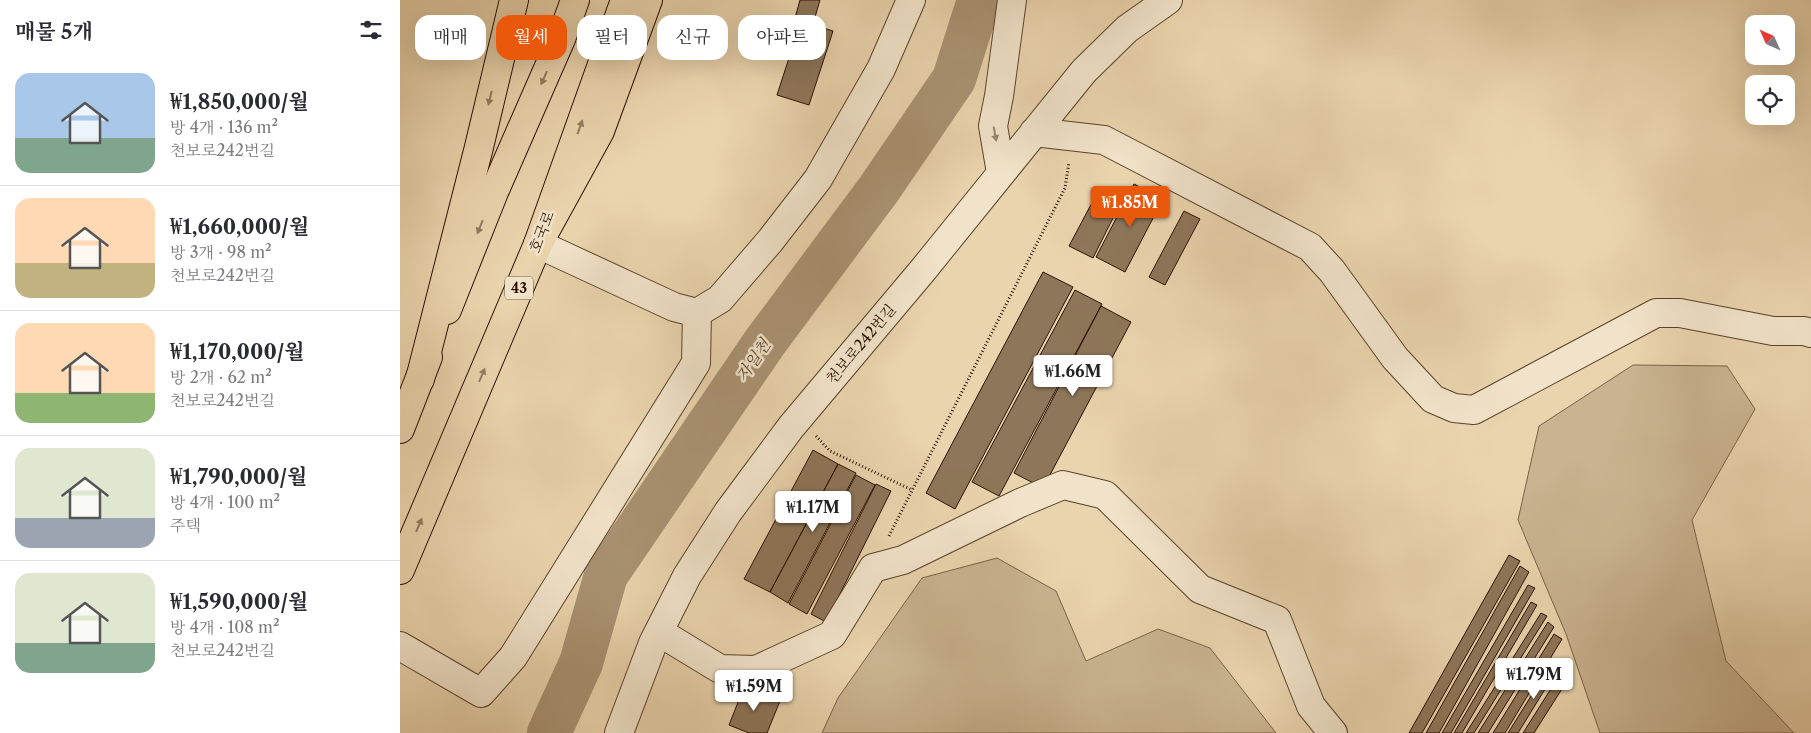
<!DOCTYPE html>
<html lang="ko">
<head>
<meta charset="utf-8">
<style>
  :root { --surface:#fff; --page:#f7f7f7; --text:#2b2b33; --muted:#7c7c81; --line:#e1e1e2; --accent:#ea580c }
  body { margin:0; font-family:"Libre Caslon Text","Noto Serif KR",serif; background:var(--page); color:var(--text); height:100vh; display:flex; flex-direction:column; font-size:19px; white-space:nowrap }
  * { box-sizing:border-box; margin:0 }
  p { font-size:16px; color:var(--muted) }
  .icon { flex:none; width:28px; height:28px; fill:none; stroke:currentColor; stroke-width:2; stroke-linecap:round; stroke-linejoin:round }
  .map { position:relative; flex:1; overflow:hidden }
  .sheet { display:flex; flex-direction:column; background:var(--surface); width:400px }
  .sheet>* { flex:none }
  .hud { position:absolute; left:15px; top:15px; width:475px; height:45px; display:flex; gap:10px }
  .needle { width:32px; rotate:315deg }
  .controls { position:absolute; left:1345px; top:15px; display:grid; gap:10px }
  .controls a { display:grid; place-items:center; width:50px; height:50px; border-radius:10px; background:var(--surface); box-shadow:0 5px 20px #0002; font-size:25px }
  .price { position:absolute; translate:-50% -42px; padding:0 11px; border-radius:5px; background:#fff; color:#222; font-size:16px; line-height:32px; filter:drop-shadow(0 1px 2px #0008) }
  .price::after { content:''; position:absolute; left:50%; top:30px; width:15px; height:11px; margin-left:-8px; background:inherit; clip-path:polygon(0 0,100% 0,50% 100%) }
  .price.selected { background:var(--accent); color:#fff }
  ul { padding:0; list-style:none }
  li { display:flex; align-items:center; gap:15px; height:125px; padding:0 15px }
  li+li { border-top:1px solid var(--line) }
  li span { display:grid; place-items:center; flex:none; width:140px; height:100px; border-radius:15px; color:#555 }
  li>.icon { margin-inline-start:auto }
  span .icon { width:60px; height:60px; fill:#fffc; stroke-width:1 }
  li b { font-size:21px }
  h2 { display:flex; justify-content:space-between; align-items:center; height:60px; padding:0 15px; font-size:21px }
  .chip { padding:0 18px; border-radius:15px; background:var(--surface); box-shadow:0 5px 20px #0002; font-size:18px; line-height:45px }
  .chip.selected { background:var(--accent); color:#fff }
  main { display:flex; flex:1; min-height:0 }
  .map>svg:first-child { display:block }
  .green { fill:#c9b390; stroke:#7a6248 }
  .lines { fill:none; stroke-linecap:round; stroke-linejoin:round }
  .river { stroke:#a99272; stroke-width:44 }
  .building { fill:#8e765a; stroke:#2a1100 }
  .minor-casing { stroke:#5a422b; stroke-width:30 }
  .major-casing { stroke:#2a1100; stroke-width:30 }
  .highway-casing { stroke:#2a1100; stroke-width:30 }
  .path { stroke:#2a1100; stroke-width:3; stroke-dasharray:1 2.5; stroke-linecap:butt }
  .minor { stroke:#f1e3ca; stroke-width:28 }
  .major { stroke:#ead4ad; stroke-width:28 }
  .highway { stroke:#ead4ad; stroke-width:28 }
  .oneway { fill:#947c5f }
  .oneway2 { fill:#97846f }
  .labels { text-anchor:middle; stroke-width:5; stroke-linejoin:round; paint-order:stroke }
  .shield { fill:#f1e3ca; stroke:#66503d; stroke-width:1 }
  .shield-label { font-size:14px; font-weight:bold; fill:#2a1100 }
  .street-label { font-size:15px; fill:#2a1100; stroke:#f1e3ca }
  .water-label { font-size:16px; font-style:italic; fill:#5d452e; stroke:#f1e3ca }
</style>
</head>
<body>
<main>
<section class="sheet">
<h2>매물 5개<svg class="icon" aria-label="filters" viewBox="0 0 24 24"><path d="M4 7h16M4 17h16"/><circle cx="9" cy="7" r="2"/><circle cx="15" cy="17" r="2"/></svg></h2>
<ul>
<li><span style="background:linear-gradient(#a9c7e8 65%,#7fa58c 0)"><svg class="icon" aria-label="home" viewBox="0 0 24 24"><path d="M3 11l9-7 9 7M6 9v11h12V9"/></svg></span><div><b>₩1,850,000/월</b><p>방 4개 · 136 m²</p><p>천보로242번길</p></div></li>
<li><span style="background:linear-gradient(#ffd9b3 65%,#c2b280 0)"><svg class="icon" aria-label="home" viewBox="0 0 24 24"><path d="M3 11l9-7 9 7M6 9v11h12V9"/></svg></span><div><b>₩1,660,000/월</b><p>방 3개 · 98 m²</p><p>천보로242번길</p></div></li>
<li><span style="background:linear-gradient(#ffd9b3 70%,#8fb573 0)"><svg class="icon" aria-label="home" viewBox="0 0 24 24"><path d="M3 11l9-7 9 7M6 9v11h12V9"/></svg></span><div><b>₩1,170,000/월</b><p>방 2개 · 62 m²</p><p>천보로242번길</p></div></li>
<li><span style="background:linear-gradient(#dfe7d0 70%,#9aa5b1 0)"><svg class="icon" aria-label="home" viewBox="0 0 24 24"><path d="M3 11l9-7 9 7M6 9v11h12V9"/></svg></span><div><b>₩1,790,000/월</b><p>방 4개 · 100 m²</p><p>주택</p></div></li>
<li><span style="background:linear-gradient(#dfe7d0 70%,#7fa58c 0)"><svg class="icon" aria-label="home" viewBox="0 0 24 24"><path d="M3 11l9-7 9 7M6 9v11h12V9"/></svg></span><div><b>₩1,590,000/월</b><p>방 4개 · 108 m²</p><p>천보로242번길</p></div></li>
</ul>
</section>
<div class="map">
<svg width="1411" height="733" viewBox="0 0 1411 733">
  <rect width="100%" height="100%" fill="#ead4ad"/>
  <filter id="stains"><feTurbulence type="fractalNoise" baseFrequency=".004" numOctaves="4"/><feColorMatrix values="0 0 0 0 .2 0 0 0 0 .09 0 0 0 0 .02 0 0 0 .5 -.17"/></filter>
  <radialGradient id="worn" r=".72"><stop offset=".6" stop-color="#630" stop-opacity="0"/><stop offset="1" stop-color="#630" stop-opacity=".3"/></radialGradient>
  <path class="green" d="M1233,365L1327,366L1355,409L1292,520L1326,661L1394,733H1200L1166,634L1118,520L1139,426Z
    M597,558L656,591L686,661L758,629L810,648L876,733H422L438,698L522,578Z"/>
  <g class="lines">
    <path class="river" d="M149,733L181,663L206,575L365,342L479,189L554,79L579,0"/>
  </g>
  <path class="building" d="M400,0H420L413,24L395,18Z
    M401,21L433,31L409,105L377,95Z
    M734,184L763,199L725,272L696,257Z
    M695,197L718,208L693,258L669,246Z
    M784,211L800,219L765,285L749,277Z
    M643,272L673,287L555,509L526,493Z
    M675,290L702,304L599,496L572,482Z
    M701,306L731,322L643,488L614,473Z
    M413,450L438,464L370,592L344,579Z
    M438,464L456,473L388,603L370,592Z
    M456,475L475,485L407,614L389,604Z
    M476,484L491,491L426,622L411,614Z
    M1109,555L1120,561L1022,733H1009Z
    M1120,566L1129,572L1039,733H1026Z
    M1128,585L1135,588L1051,733H1042Z
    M1131,602L1137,605L1062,733H1054Z
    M1141,613L1147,616L1074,733H1066Z
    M1148,622L1154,627L1088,733H1078Z
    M1154,634L1162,639L1105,733H1093Z
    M1151,664L1158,668L1118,733H1108Z
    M1159,676L1167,681L1134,733H1123Z
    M344,687L380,701L367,733H349L329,725Z"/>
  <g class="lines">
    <g class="minor-casing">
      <path id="minor" d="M634,132L704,140L910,247L932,271L995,358L1033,399L1054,408L1074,410L1256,313H1280L1373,331H1404L1411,333
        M601,173L593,126L599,96L612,0
        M138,244L274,307L297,313L320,299L370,241L418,179L481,69L511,0
        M259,632L320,669L356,670L432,635L473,568L503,560L620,503L663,485L705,495L800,589L877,620L911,706L933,733
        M0,646L81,693L113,657L296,363L297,313
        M219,733L253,643L287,576L328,512L391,427L523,270L684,71L727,29L768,0"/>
    </g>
    <g class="major-casing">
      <path id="major" d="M47,310L94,192L161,39L175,0
        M0,429L28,357
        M0,570L138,244L225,0"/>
    </g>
    <g class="highway-casing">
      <path id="highway" d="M138,244L200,131L248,0
        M20,379L79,147L114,0"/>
    </g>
    <path class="path" d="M416,436L430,451L512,490
      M489,536L665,188L669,162"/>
    <use href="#minor" class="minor"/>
    <use href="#major" class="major"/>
    <use href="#highway" class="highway"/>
  </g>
  <defs><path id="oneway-solid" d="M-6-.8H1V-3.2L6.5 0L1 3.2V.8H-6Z" transform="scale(1.25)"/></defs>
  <g class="oneway">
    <use href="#oneway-solid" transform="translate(144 78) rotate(114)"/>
    <use href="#oneway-solid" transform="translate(90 98) rotate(103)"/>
    <use href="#oneway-solid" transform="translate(180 127) rotate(-70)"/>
    <use href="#oneway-solid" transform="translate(80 227) rotate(112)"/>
    <use href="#oneway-solid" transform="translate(82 375) rotate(-67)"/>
    <use href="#oneway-solid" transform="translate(19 525) rotate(-67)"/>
  </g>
  <use class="oneway2" href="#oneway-solid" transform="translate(595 134) rotate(80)"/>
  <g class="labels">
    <rect class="shield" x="105" y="276.5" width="28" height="23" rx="4"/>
    <g class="shield-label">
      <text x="119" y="293">43</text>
    </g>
    <g class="street-label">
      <text transform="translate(142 232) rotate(-69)" y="5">호국로</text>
      <text transform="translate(461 344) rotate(-50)" y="5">천보로242번길</text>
    </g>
    <g class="water-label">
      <text transform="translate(353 360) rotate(-55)" y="6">자일천</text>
    </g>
  </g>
  <rect width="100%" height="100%" filter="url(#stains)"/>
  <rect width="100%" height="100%" fill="url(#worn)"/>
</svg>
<div class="controls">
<a><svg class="needle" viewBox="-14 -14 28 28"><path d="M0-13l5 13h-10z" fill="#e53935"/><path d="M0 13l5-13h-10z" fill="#7c7c81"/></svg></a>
<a><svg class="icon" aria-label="locate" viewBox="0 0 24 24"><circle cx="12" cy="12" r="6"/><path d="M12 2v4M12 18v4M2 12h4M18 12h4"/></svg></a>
</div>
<b class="price selected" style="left:730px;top:228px">₩1.85M</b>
<b class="price" style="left:673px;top:397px">₩1.66M</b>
<b class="price" style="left:413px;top:533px">₩1.17M</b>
<b class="price" style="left:1134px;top:700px">₩1.79M</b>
<b class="price" style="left:354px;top:712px">₩1.59M</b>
<div class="hud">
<a class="chip">매매</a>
<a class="chip selected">월세</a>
<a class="chip">필터</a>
<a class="chip">신규</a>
<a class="chip">아파트</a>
</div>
</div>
</main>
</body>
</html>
